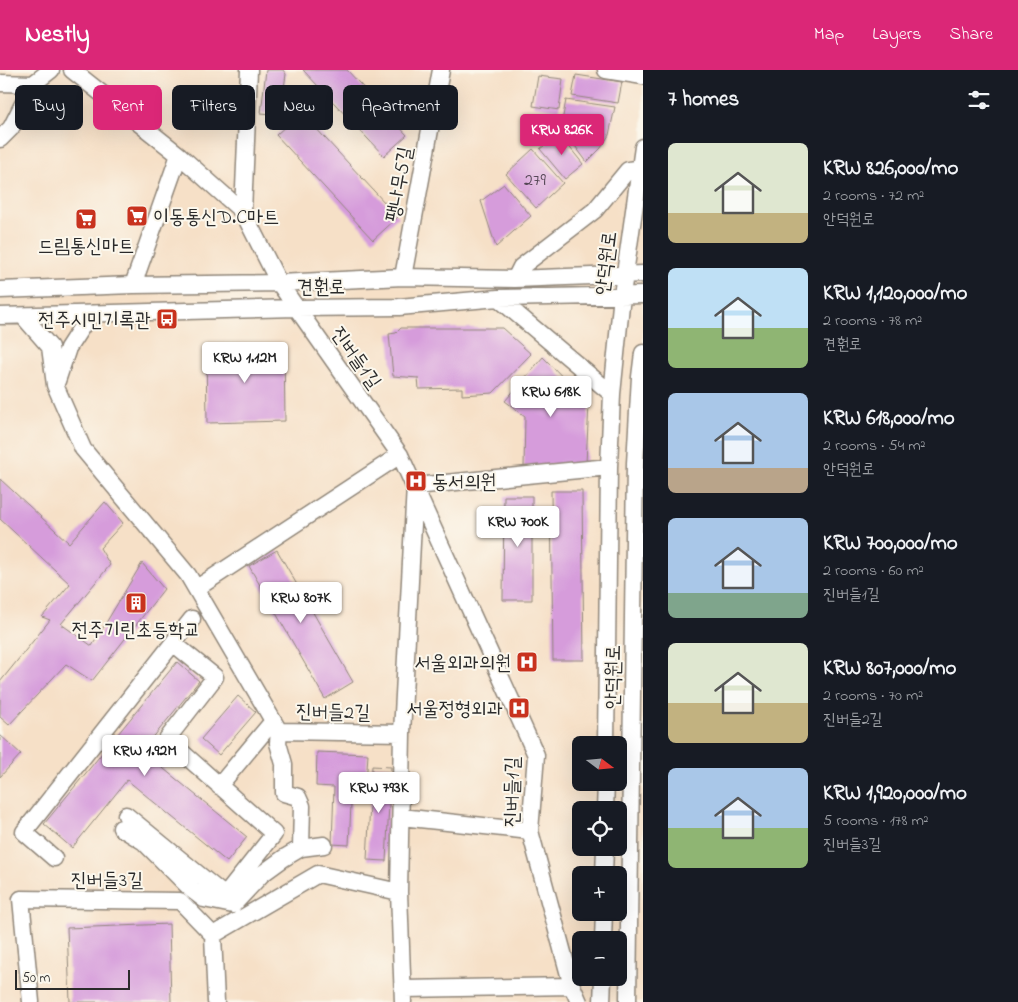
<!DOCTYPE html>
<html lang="en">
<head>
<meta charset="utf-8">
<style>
  :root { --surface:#171b24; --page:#20242c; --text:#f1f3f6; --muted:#9ea1a6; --accent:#db2777 }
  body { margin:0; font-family:"Indie Flower","Poor Story",sans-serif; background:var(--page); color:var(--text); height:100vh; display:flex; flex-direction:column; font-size:19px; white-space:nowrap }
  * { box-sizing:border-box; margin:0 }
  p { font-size:16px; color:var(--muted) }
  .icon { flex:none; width:28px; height:28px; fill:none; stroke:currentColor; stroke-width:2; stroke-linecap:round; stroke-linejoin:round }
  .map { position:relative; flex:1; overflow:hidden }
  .sheet { display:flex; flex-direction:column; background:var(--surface); width:375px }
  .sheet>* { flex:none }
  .banner { position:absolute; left:15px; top:15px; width:475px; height:45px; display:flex; gap:10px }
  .needle { width:32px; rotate:106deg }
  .tools { position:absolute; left:572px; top:666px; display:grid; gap:10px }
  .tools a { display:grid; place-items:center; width:55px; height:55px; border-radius:8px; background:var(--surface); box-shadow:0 5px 20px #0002; font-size:25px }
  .scale { position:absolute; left:15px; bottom:12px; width:115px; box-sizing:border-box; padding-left:5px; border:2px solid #2b2b2b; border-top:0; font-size:14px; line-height:18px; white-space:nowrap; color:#2b2b2b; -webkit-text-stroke:4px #fbf7ec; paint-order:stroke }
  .price { position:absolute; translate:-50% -42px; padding:0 11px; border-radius:5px; background:#fff; color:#222; font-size:16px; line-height:32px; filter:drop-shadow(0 1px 2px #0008) }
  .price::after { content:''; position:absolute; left:50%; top:30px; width:15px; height:11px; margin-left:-8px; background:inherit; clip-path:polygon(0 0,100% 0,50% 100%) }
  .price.active { background:var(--accent); color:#fff }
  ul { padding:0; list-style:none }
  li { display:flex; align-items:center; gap:15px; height:125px; padding:0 25px }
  li span { display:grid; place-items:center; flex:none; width:140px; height:100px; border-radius:8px; color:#555 }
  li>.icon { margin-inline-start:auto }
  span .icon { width:60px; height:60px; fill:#fffc; stroke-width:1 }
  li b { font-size:21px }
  h2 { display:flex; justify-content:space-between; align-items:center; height:60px; padding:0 25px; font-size:21px }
  .chip { padding:0 18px; border-radius:8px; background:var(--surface); box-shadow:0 5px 20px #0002; font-size:18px; line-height:45px }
  .chip.active { background:var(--accent); color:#fff }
  header { display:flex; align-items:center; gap:30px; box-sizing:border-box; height:70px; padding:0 25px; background:var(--accent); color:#fff }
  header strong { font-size:24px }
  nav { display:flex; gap:28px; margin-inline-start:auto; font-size:18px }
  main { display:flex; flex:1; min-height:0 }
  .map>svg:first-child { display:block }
  .building { fill:#d69cdb }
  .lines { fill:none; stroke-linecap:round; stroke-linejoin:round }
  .minor-casing { stroke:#908679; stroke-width:19 }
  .minor { stroke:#fff; stroke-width:16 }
  .labels { text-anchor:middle; stroke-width:4; stroke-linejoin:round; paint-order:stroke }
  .number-label { font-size:18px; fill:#564757 }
  .street-label { font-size:20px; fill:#2b2b2b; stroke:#fbf7ec }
  .poi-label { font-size:20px; fill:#2b2b2b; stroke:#fbf7ec; text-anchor:end }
</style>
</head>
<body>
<header>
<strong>Nestly</strong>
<nav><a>Map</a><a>Layers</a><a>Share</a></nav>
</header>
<main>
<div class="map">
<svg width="643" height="932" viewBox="0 0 643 932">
  <rect width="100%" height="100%" fill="#fbf7ec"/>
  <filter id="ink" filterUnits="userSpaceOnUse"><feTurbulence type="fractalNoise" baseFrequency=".02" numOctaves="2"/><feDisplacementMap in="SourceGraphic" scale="10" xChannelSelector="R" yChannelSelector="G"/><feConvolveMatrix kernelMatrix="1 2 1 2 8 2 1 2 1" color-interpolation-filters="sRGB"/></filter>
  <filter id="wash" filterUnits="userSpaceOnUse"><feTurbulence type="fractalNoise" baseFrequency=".0096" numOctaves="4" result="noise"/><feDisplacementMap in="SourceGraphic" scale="20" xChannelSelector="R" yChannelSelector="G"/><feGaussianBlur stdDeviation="1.12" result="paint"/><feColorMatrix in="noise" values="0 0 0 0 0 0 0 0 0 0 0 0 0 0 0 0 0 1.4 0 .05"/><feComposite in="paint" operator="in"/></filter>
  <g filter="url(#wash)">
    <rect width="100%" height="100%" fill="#f6e0c7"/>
    <g id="blocks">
      <path class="building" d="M266,0H283L286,4L282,33L272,44L261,43Z
        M303,0H347L407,65L384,86Z
        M576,5L622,12L618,33L572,26Z
        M538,6L563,9L559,40L533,36Z
        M566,30L615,37L609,65L601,78L587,92L561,57Z
        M301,42L398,147L373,170L276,65Z
        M559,64L583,94L565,109L540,79Z
        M533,79L563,113L536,138L506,104Z
        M504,114L531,146L496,177L481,131Z
        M401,258H502L531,284L493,323L462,325V318L419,319L418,308L393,306L389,264L396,263Z
        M284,275L285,351L207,353L206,277Z
        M543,287L589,334L586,393L524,397L525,346L505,331Z
        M0,409L69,473L105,432L123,453L100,478L110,495L61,554L92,576L142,493L164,519L92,611L66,594L9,655L0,647V612L50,550L42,547L70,514L0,449Z
        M551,421H582L584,590H553Z
        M504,426H532V530H503Z
        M277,480L353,612L325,629L249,496Z
        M177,592L199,611L142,681L247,767L227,792L127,710L72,778L44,754Z
        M238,626L256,642L219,685L201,669Z
        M0,665L21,684L0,707Z
        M317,682L368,684L366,715L352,714L349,775L332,774L334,717L316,716Z
        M372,696L391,697L386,791L367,790Z
        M169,854L171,932H70L67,858Z"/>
    </g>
  </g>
  <g filter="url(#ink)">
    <use href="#blocks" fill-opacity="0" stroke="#908679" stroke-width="1"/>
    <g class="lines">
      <g class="minor-casing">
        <path id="minor" d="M72,0L179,85L243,142L279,213L400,385L536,685L530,761L572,916L579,932
          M606,0L643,6
          M0,13L33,14L51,0
          M0,69L11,58L33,14
          M243,142L249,0
          M403,207L441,0
          M515,209L521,197L595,140L628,100L639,98
          M133,215L179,85
          M0,220L133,215L279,213L403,207L515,209L643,204
          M498,228L612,324
          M0,246L296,238L399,237L498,228L643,225
          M23,246L50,277L55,315L83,379L188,505L279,661L402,663
          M57,311L68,278L90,244
          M197,518L400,385
          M279,661L278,673L284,694V723L298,727L302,736L301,778L324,775
          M606,675L609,397L612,324L622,225L643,77
          M219,716L273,651
          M605,740L606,712
          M126,745L225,826L274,764L167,669L215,607L173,573
          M401,747L530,761
          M121,758L144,772L192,820L204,829L233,835L262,804L284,788L301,778
          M54,788L24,762L192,549
          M604,805L605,778
          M213,865L318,804L399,822
          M603,870L604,842
          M404,919L572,916
          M31,932L21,829L180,831L213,865L216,932
          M403,932L399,822L402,663L415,416L609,397
          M602,932L603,908
          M628,932L635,393L640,307L643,283"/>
      </g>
      <use href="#minor" class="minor"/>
    </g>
  </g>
  <defs>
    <g id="supermarket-square" transform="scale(1.125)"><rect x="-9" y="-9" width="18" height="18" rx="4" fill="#c8321e" stroke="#fbf7ec"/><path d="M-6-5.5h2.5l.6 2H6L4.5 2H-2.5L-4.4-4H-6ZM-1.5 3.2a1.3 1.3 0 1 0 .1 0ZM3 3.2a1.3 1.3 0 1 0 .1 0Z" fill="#fff"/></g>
    <g id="bus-square" transform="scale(1.125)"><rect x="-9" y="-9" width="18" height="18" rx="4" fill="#c8321e" stroke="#fbf7ec"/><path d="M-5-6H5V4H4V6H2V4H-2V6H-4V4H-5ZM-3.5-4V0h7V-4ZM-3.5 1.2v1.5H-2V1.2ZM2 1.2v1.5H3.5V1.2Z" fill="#fff"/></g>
    <g id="hospital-square" transform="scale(1.125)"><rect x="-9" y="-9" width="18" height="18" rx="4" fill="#c8321e" stroke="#fbf7ec"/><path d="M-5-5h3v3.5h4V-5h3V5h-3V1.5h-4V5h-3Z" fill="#fff"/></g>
    <g id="building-square" transform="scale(1.125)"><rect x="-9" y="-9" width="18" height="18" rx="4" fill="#c8321e" stroke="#fbf7ec"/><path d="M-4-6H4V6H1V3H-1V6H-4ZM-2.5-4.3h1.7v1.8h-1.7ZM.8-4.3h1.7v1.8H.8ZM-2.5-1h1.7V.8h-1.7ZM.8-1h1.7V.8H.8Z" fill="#fff"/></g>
  </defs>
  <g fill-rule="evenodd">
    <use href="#supermarket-square" x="137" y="146"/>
    <use href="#supermarket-square" x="86" y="149"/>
    <use href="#bus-square" x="167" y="249"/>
    <use href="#hospital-square" x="416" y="411"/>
    <use href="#building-square" x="136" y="533"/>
    <use href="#hospital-square" x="527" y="592"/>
    <use href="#hospital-square" x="519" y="638"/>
  </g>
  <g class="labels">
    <g class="number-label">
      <text x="535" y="115">279</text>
    </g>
    <g class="street-label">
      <text transform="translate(398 114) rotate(-80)" y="7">팽나무5길</text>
      <text transform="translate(605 193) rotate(-83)" y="7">안덕원로</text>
      <text x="321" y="223">견훤로</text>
      <text transform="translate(357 287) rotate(55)" y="7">진버들1길</text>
      <text transform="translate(612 607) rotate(-89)" y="7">안덕원로</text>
      <text transform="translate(333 641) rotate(1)" y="7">진버들2길</text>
      <text transform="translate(511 722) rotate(-89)" y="7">진버들1길</text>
      <text x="107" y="816">진버들3길</text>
    </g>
    <g class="poi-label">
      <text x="153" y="153" text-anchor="start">이동통신D.C마트</text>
      <text x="86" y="182" text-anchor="middle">드림통신마트</text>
      <text x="151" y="256">전주시민기록관</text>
      <text x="432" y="418" text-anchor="start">동서의원</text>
      <text x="136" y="566" text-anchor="middle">전주기린초등학교</text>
      <text x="511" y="599">서울외과의원</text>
      <text x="503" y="645">서울정형외과</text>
    </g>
  </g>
</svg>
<div class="tools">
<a><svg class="needle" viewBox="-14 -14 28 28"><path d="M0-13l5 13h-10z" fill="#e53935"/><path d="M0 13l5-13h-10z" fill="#9ea1a6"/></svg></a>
<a><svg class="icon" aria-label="locate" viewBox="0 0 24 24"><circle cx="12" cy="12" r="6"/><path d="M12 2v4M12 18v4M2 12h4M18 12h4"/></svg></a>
<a>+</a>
<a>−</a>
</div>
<div class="scale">50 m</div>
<b class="price active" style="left:562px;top:86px">KRW 826K</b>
<b class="price" style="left:245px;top:314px">KRW 1.12M</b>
<b class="price" style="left:551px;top:348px">KRW 618K</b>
<b class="price" style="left:518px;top:478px">KRW 700K</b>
<b class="price" style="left:301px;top:554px">KRW 807K</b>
<b class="price" style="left:145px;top:707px">KRW 1.92M</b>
<b class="price" style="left:379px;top:744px">KRW 793K</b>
<div class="banner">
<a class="chip">Buy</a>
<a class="chip active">Rent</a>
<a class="chip">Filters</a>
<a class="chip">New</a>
<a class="chip">Apartment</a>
</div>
</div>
<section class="sheet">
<h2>7 homes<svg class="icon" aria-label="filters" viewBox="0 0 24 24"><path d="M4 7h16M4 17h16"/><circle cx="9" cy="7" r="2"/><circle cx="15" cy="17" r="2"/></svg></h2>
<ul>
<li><span style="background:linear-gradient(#dfe7d0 70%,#c2b280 0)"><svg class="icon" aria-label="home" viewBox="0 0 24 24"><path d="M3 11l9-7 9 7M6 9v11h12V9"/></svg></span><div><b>KRW 826,000/mo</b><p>2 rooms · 72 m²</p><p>안덕원로</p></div></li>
<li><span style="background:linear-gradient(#bfe0f5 60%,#8fb573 0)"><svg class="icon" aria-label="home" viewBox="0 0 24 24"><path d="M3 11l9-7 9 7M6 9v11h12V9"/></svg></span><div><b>KRW 1,120,000/mo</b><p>2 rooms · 78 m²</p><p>견훤로</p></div></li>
<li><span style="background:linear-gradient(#a9c7e8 75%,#b9a48a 0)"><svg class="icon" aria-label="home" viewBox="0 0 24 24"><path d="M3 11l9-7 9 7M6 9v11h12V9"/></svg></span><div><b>KRW 618,000/mo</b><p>2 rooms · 54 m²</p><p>안덕원로</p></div></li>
<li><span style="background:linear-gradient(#a9c7e8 75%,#7fa58c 0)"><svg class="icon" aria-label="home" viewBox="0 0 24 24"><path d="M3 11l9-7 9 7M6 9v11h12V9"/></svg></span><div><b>KRW 700,000/mo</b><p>2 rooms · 60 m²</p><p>진버들1길</p></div></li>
<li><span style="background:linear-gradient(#dfe7d0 60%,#c2b280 0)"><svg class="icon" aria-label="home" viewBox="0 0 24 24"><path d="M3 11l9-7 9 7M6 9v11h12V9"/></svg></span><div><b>KRW 807,000/mo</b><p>2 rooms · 70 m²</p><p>진버들2길</p></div></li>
<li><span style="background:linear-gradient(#a9c7e8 60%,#8fb573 0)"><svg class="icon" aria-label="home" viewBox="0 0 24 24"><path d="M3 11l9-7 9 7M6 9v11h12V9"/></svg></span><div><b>KRW 1,920,000/mo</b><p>5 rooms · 178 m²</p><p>진버들3길</p></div></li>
</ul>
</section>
</main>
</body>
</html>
